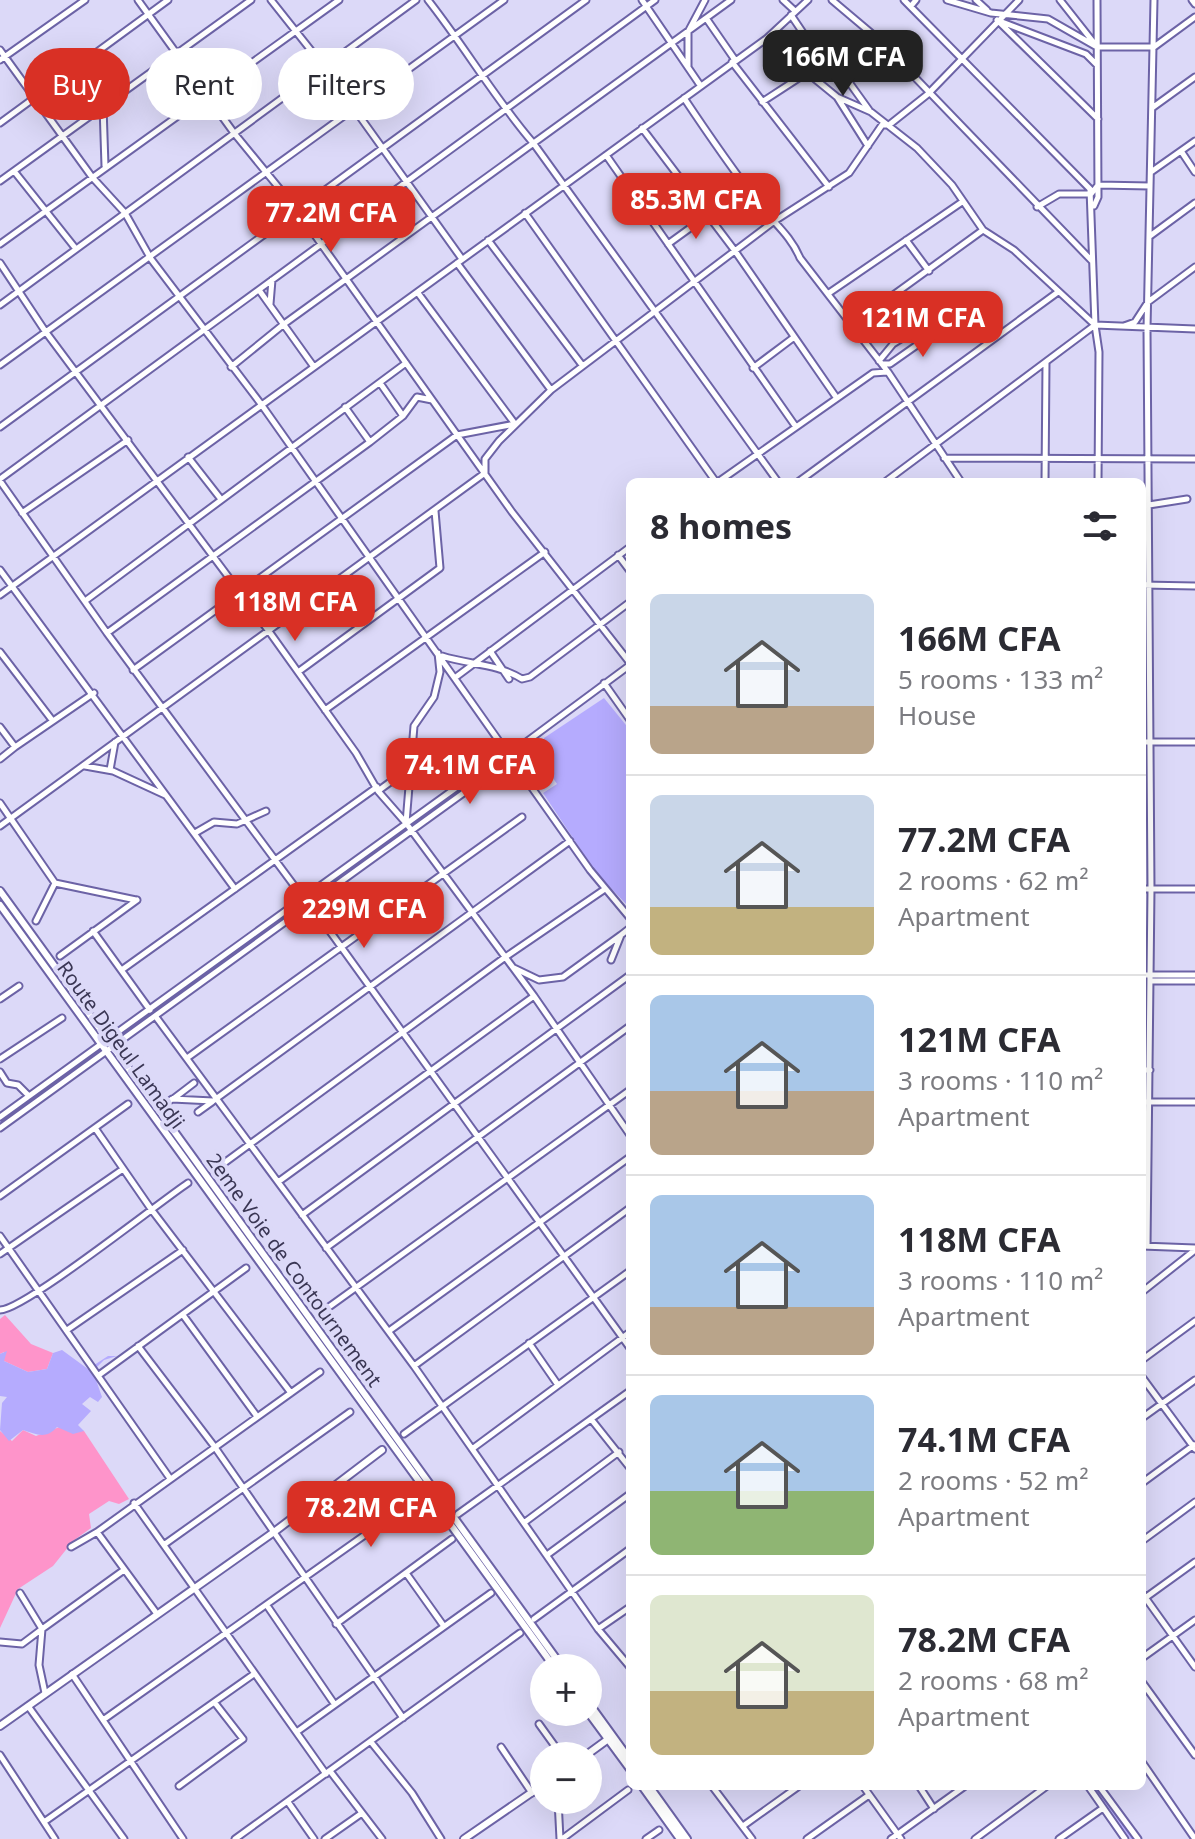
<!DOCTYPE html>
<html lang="en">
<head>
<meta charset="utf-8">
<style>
  :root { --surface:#fff; --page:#f7f7f7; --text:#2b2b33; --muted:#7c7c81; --line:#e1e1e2; --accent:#d93025 }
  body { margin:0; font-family:"Noto Sans",sans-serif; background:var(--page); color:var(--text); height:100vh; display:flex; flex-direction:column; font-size:30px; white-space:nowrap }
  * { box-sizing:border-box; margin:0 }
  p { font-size:26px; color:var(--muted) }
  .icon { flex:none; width:44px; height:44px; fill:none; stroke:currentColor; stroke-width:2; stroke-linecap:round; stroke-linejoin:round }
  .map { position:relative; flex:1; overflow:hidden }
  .drawer { position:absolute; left:626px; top:478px; width:520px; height:1312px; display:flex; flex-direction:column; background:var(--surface); border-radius:12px; box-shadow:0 8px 32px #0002 }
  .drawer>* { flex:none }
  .top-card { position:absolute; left:24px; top:48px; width:482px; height:72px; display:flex; gap:16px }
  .controls { position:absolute; left:530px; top:1654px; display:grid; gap:16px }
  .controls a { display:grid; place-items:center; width:72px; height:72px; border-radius:50%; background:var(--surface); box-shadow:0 8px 32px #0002; font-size:40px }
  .price { position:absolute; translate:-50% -68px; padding:0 18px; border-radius:16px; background:var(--accent); color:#fff; font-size:26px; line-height:52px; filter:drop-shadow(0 2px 4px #0008) }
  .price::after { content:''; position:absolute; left:50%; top:48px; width:24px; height:18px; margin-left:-12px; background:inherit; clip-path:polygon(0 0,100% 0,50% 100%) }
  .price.on { background:#222; color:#fff }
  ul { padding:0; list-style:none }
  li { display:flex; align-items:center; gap:24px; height:200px; padding:0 24px }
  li+li { border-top:2px solid var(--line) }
  li span { display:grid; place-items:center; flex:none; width:224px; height:160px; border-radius:12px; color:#555 }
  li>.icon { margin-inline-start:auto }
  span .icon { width:96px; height:96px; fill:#fffc; stroke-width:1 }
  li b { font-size:34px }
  h2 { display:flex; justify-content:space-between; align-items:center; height:96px; padding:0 24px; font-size:34px }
  .pill { padding:0 28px; border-radius:36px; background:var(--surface); box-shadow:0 8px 32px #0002; font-size:28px; line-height:72px }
  .pill.on { background:var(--accent); color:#fff }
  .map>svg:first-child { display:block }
  .green { fill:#fe94ca }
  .water { fill:#b5abfe }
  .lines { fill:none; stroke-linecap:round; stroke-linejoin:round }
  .stream { stroke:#b5abfe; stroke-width:2 }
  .street-casing { stroke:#6c63a6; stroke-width:9 }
  .secondary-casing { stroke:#6c63a6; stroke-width:10 }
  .street { stroke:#fff; stroke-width:5 }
  .secondary { stroke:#fff; stroke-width:6 }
  .labels { text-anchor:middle; stroke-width:8; stroke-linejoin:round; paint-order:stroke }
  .street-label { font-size:20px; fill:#3a3654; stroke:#dcd9f8 }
</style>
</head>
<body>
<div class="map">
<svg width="1195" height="1839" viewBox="0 0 1195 1839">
  <rect width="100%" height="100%" fill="#dcd9f8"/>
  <path class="green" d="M5,1315L31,1344L53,1353L47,1369L28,1372L4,1361V1352L0,1354V1319Z
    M62,1426L84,1431L129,1499L119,1504L109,1501L89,1514L91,1528L73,1541L53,1566L18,1589L0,1628V1431L12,1441L23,1430L36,1436Z"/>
  <path class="water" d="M604,698L630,730V908L597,874L543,793L557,784L545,766L551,765V761L545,759L544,738Z
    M62,1350L88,1369L108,1356H117L104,1360L93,1371L102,1397L98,1402L90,1397L82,1404L91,1411L78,1425L84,1431L73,1434L57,1427C46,1440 36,1434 23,1430L9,1441L0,1430L2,1403L7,1397L0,1396V1354L7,1351L4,1361L28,1372L47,1369L53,1353Z"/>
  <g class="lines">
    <path class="stream" d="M516,757L541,758
      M120,1037L504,758
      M0,1122L95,1055
      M1094,1786L1132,1839"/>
    <g class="street-casing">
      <path id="street" d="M138,0L234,133L297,210L512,512L630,663
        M271,0L325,68L462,259
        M428,0C465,47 495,99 534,144L778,482
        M642,0L700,85
        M783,0L795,11
        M832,0L877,38L1092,261
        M904,0L1090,189L1095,325L1099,352L1098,482
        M947,0L991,13L1048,19L1097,47H1154L1195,17
        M976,0L987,10
        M1060,0L1094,43
        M1192,0L1195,4
        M911,6L916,0
        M791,15L826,67L814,75
        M706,18L735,60
        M997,20L1098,119
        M1002,22L1086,54L1097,65
        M766,39L837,97L868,146
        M0,50L92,177L125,213L151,259L261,404L590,870L630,918
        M0,60L85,0
        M732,62L829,187
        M688,66V32L705,0
        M826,67L841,71L869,110
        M837,97L871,112L917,148L952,185L983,230L1014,250L1095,325L1195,329
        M684,98C708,134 733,170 759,204C774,223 791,236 800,258L888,372L961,482
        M762,102L805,74
        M103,106L105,166
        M1152,108L1195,77
        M0,123L168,0
        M642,128L735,251L836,397
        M1181,151L1195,172
        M606,155L796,427
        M14,171L76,249
        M1151,172L1195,141
        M0,181L251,0
        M1094,206L1098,197L1097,0
        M1037,207L1059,194H1091L1098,185L1150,186
        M525,213L716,482
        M1150,236L1195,203
        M488,240L582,365
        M906,240L929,271
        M0,244L339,0
        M668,244L708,215
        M0,263L45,331L268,630L356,753L378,791L406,823L534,996L630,1135
        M457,263L551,390
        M259,290L314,367
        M829,293L962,202
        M270,304L272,280
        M0,305L416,0
        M852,325L983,230
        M1124,326L1135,322L1148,302L1195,267
        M924,340L916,324L925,320L934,333
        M879,361L893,344L917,329
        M882,364H890L954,319
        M0,365L504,0
        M231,367L284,324L731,0
        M753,368L793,338
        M380,383L403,416
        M345,407L370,442
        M0,427L586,0
        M188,457L220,498
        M944,458L1195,459
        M0,479L655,0
        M0,481L107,633L304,899
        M718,482L873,373L887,372
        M798,482L1058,292
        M885,482L1095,325
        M1045,482L1046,363
        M1149,505L1187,499
        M22,513L128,440
        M618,555L630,571
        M0,570L235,889
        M1142,585L1195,586
        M0,595L766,39L808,0
        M85,601L406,363
        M107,633L370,442L403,416L417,397L432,400
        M490,651L509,679
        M0,652L52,720
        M442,656C470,665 496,663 522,679L530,677L630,602
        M133,670L457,435L515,424L418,293
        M298,672L440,568L435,511
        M456,677L630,547
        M604,683L630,720
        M325,710L545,552
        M0,727L15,747L94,693
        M1142,742H1195
        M514,751L630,665
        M0,759L15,747
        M85,766L113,771L165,795
        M110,770L115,742
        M378,791L412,766
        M0,803L55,883L36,921
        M406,823L414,726L434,697L440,672L438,653
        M0,826L485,473V459L499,441L551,390L773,222L849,173L882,125H889L928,94L1019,0
        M195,833L214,822L237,824L266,811
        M55,883L136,900
        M1142,889H1195
        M311,905L630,1348
        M93,931L150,1010
        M60,956L137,900
        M611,960L621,935L630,928
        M514,968L539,980L563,977L621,935
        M123,969L377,787
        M1142,975H1195
        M1151,981H1195
        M0,999L19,986
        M156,1017L414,1366L598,1629L630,1667
        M187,1058L522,817
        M0,1059L62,1018
        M1142,1070H1150
        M0,1072L7,1083L18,1085L29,1096
        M173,1099L194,1083
        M1142,1102H1195
        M164,1105L172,1099L213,1101L570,841
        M198,1112L212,1102
        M0,1117L507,751H514L512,758L0,1128
        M95,1128L151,1209L291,1393
        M216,1169L504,958L605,889
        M278,1182L534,996
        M0,1196L128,1104
        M302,1215L630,975
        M0,1236L169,1477
        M1142,1246L1195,1248
        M1147,1246L1151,889L1147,329L1154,0
        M326,1248L630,1026
        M0,1254L123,1169
        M1142,1292L1195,1250
        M0,1310C24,1310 158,1203 188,1183
        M322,1312L630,1090
        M183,1315L256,1415
        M67,1330L183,1250
        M389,1331L630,1157
        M529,1343L558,1385
        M138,1346L214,1446L403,1718
        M1142,1360L1195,1321
        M414,1366L630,1208
        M99,1375L246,1268
        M1142,1377L1195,1449
        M1142,1418L1195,1380
        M591,1419L630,1468
        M404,1434L630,1271
        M472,1449L630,1332
        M1142,1483L1194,1445
        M134,1503L326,1774
        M458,1514L630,1391
        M525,1522L619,1452
        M1142,1541L1195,1502
        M165,1544L350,1412
        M71,1547L97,1532
        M547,1555L630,1494
        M406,1573L443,1625
        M1142,1593L1195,1667
        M1145,1598L1195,1562
        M268,1607L333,1702
        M157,1614L97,1532L320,1372
        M534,1619L630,1549
        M336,1624L452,1539
        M598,1629L630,1607
        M0,1642L22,1644L42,1629L20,1593
        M1142,1658L1195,1620
        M72,1674L183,1839
        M1142,1682L1195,1755
        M45,1693L39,1665L42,1629L124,1570
        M28,1706L124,1839
        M103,1720L420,1496
        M539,1724L562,1756
        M298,1731L491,1593
        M371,1742L412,1793L441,1839
        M501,1747L532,1793
        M0,1755L55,1839
        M1142,1762L1195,1839
        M330,1771L382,1839
        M179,1786L243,1739L215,1703
        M712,1786L752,1839
        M863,1786L901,1839
        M919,1786L934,1809
        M1088,1786L1125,1839
        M1099,1786L1138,1839
        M558,1800L560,1839
        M288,1802L314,1839
        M44,1822L254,1674
        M743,1826L799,1786
        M235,1839L520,1633
        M325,1839L362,1813
        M562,1839L628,1790
        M646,1839L659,1830
        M807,1839L869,1795
        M891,1839L965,1786
        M975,1839L1047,1786
        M1059,1839L1103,1808"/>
    </g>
    <g class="secondary-casing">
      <path id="secondary" d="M0,891L563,1668
        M0,905L555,1668
        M588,1702L630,1760
        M588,1712L630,1769
        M0,1726L274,1532L382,1450
        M585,1756L611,1737
        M642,1786L680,1839
        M649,1786L687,1839
        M464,1839L544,1784"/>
    </g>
    <use href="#street" class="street"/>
    <use href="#secondary" class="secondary"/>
  </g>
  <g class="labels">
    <g class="street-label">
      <text transform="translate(121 1045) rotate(54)" y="7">Route Digeul Lamadji</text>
      <text transform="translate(294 1270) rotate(54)" y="7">2eme Voie de Contournement</text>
    </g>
  </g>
</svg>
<div class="controls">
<a>+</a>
<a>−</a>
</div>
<b class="price on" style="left:843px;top:98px">166M CFA</b>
<b class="price" style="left:696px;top:241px">85.3M CFA</b>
<b class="price" style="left:331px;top:254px">77.2M CFA</b>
<b class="price" style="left:923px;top:359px">121M CFA</b>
<b class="price" style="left:295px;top:643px">118M CFA</b>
<b class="price" style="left:470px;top:806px">74.1M CFA</b>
<b class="price" style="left:364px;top:950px">229M CFA</b>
<b class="price" style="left:371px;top:1549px">78.2M CFA</b>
<div class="top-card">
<a class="pill on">Buy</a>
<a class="pill">Rent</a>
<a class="pill">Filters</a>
</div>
<section class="drawer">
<h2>8 homes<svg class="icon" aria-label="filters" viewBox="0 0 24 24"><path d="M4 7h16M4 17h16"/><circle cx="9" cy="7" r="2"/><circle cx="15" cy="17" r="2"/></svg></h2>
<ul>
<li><span style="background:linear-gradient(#c9d6e8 70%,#b9a48a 0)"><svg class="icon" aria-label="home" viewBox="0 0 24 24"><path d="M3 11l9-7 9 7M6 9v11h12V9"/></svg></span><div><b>166M CFA</b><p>5 rooms · 133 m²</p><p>House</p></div></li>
<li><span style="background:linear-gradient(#c9d6e8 70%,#c2b280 0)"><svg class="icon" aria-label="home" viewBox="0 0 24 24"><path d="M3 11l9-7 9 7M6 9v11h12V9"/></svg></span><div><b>77.2M CFA</b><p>2 rooms · 62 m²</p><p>Apartment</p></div></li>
<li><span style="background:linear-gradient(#a9c7e8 60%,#b9a48a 0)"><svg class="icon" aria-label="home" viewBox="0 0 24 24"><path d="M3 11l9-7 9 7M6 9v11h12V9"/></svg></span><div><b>121M CFA</b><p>3 rooms · 110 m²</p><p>Apartment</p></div></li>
<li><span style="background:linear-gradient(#a9c7e8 70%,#b9a48a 0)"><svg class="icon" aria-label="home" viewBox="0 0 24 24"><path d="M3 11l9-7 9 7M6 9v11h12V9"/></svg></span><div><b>118M CFA</b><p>3 rooms · 110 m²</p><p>Apartment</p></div></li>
<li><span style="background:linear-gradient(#a9c7e8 60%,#8fb573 0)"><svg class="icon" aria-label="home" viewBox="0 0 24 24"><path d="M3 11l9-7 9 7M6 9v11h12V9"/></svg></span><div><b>74.1M CFA</b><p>2 rooms · 52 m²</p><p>Apartment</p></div></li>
<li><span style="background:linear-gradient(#dfe7d0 60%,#c2b280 0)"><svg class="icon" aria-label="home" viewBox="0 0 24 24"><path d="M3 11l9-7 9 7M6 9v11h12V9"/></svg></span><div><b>78.2M CFA</b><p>2 rooms · 68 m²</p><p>Apartment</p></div></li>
</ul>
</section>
</div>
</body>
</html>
